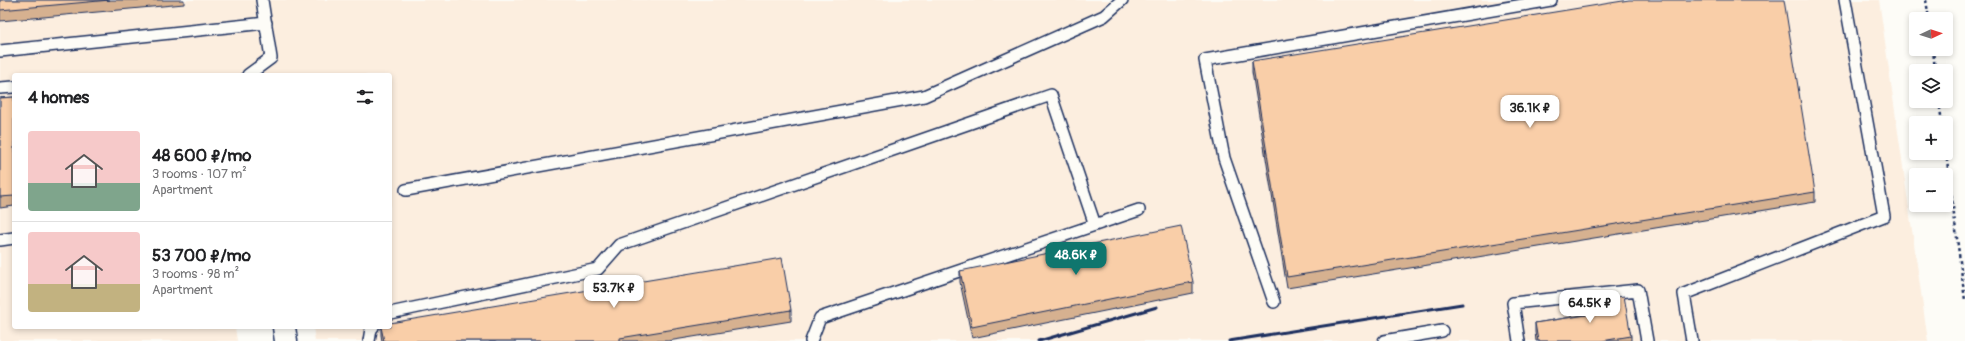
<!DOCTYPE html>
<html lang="en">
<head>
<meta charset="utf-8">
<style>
  :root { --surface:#fff; --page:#f6f6f6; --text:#202124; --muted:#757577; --line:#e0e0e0; --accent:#0f766e }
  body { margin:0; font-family:Pangolin,sans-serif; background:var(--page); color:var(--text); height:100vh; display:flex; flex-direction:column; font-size:15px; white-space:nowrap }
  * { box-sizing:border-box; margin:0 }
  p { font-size:13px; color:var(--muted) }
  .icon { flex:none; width:22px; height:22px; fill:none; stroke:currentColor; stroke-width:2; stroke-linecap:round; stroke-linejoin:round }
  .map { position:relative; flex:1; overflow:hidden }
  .panel { position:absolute; left:12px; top:73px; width:380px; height:256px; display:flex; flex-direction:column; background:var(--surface); border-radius:4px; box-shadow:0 2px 6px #0003 }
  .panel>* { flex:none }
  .needle { width:26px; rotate:86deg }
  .tools { position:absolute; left:1909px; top:12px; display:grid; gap:8px }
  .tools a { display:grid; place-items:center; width:44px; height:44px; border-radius:4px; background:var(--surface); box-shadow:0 2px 6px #0003; font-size:20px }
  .price { position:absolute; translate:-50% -34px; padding:0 9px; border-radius:8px; background:#fff; color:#222; font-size:13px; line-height:26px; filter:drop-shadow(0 1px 2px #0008) }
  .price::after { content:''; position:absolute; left:50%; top:24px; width:12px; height:9px; margin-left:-6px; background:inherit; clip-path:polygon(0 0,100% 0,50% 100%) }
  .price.selected { background:var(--accent); color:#fff }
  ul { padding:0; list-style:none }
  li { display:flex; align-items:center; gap:12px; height:100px; padding:0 16px }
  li+li { border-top:1px solid var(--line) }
  li span { display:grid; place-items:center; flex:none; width:112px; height:80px; border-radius:4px; color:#555 }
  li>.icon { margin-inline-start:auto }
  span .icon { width:48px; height:48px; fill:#fffc; stroke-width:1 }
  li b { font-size:17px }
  h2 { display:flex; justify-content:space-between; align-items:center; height:48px; padding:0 16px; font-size:17px }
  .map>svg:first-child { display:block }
  .built { fill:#fceedf }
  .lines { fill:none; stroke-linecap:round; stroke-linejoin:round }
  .service-casing { stroke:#1b2f5e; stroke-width:14 }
  .minor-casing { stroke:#1b2f5e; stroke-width:25 }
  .path { stroke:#1b2f5e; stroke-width:2.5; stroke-dasharray:3 3; stroke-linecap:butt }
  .service { stroke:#fdfcf7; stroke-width:11 }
  .minor { stroke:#fdfcf7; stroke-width:22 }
  .rail { stroke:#1b2f5e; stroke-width:3 }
  .wall { fill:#d6b190; stroke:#1b2f5e }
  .building { fill:#f9cea8; stroke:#1b2f5e }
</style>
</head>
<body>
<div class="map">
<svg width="1965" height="341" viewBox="0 0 1965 341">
  <rect width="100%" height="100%" fill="#fdfcf7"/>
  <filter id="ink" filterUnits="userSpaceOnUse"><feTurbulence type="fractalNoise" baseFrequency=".025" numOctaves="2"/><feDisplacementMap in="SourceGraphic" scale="8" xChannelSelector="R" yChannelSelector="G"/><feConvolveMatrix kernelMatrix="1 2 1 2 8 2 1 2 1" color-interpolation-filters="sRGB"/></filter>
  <g filter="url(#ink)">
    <path class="built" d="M0,0H1879L1928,341H315L313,327H390V75H14V327H235L237,341H0Z"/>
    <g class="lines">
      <g class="service-casing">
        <path id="service" d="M0,51L266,23
          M248,75L271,58L262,0
          M0,88L14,87
          M406,190L924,96L1104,16L1122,0
          M0,240L14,238
          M1274,302L1224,158L1205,60L1551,0
          M390,313L598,269L619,245L1051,95L1095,225
          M369,341L371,329L373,327
          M811,341L820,318L1139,210
          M1384,341L1442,331
          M1519,341L1513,303L1638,290L1647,341
          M1692,341L1684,294L1884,216L1845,0"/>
      </g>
      <g class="minor-casing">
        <path id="minor" d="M284,327L286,341"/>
      </g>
      <path class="path" d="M1926,0L1929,19
        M1933,49L1935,71
        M1939,101L1942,123
        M1946,153L1965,300"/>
      <use href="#service" class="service"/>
      <use href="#minor" class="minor"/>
      <path class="rail" d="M1039,341L1157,307
        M1229,341L1462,304"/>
    </g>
    <path class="wall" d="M0,0H184V4L0,21Z
      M1252,61L1815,192V202L1287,288L1252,72Z
      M14,97V206L0,208V98Z
      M960,271L1193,282V293L972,338L960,282Z
      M1590,301L1631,336V341H1536L1535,332V323L1590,314Z
      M791,310V321L668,341H382L381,335V327Z"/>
    <path class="building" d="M0,0H110L0,10Z
      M1629,0H1784L1815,192L1287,277L1252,61Z
      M14,97V196L0,197V98Z
      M1181,226L1193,282L972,327L960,271Z
      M782,258L791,310L620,338V341H384L381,327H390V323Z
      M1624,296L1631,336L1602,341H1538L1535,323L1592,314L1590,301Z"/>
  </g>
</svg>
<div class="tools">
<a><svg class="needle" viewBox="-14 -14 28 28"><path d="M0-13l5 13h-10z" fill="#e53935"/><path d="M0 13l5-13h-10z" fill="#757577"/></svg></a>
<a><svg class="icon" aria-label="layers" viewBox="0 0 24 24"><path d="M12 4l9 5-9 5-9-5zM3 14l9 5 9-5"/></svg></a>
<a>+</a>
<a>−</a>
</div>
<b class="price" style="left:1530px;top:129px">36.1K ₽</b>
<b class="price selected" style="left:1076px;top:276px">48.6K ₽</b>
<b class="price" style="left:614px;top:309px">53.7K ₽</b>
<b class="price" style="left:1590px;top:324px">64.5K ₽</b>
<section class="panel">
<h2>4 homes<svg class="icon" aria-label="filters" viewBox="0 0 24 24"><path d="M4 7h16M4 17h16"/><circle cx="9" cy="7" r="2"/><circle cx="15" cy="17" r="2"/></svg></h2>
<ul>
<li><span style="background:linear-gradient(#f6c9c9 65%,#7fa58c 0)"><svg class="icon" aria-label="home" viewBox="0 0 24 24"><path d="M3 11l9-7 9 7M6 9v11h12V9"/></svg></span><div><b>48 600 ₽/mo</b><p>3 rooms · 107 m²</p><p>Apartment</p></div></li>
<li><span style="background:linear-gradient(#f6c9c9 65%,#c2b280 0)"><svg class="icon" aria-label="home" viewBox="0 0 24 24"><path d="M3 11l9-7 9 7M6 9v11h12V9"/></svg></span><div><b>53 700 ₽/mo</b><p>3 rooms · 98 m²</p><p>Apartment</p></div></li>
</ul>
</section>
</div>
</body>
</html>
